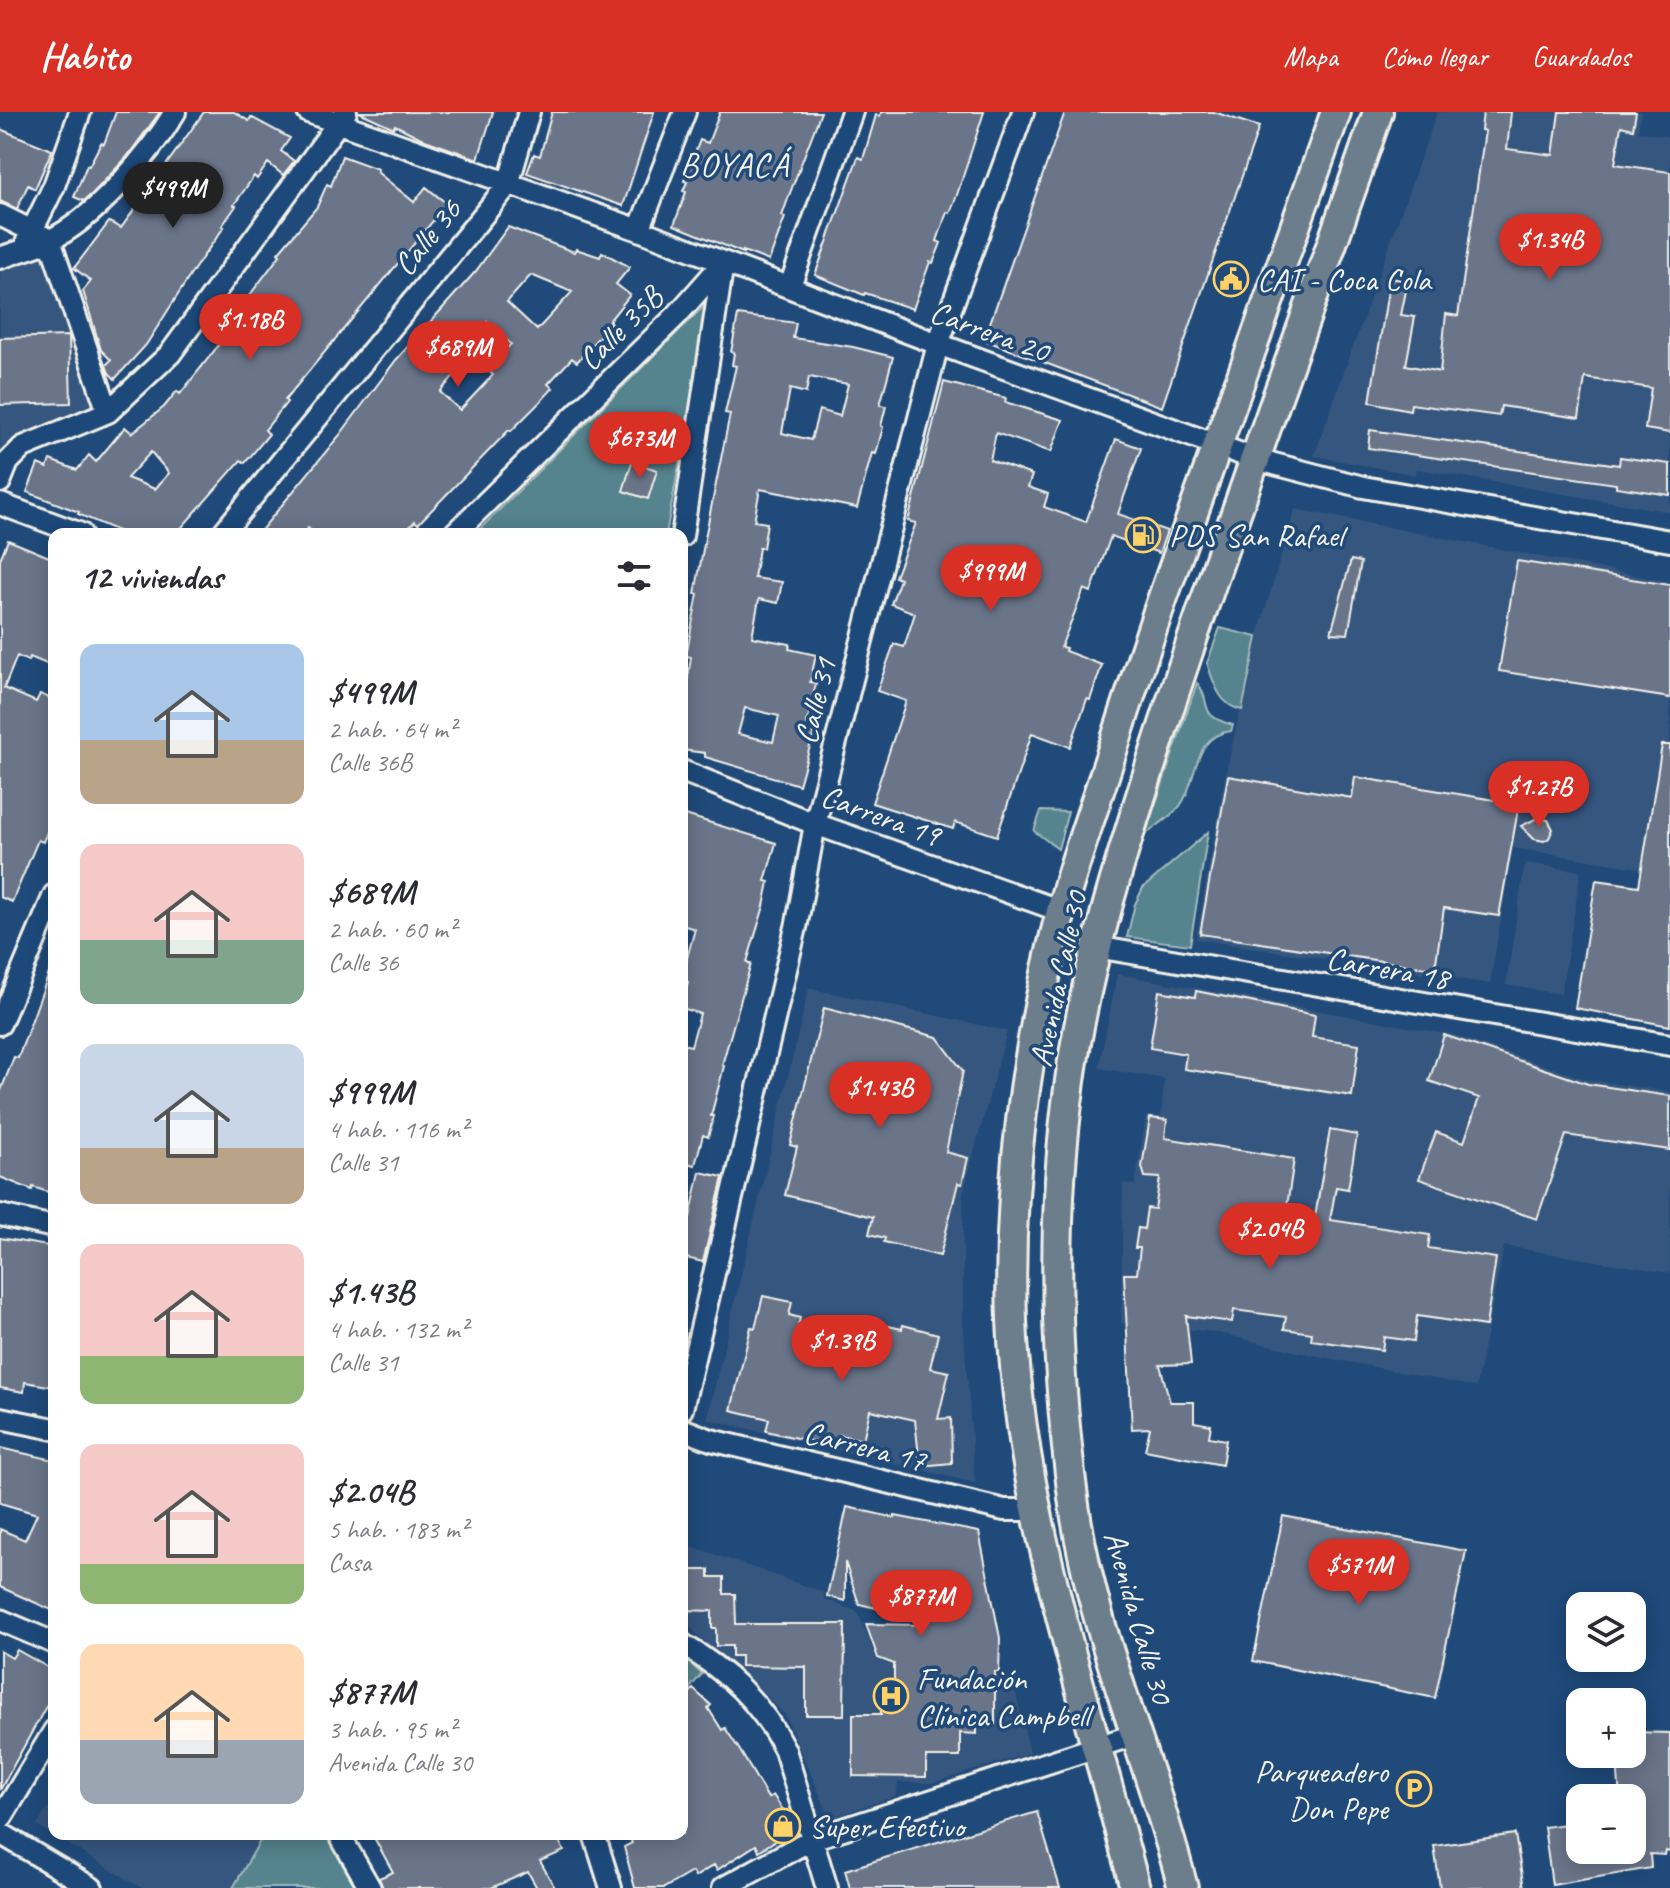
<!DOCTYPE html>
<html lang="es">
<head>
<meta charset="utf-8">
<style>
  :root { --surface:#fff; --page:#f2f2f3; --text:#2b2b33; --muted:#7c7c81; --accent:#d93025 }
  body { margin:0; font-family:Caveat,sans-serif; background:var(--page); color:var(--text); height:100vh; display:flex; flex-direction:column; font-size:30px; white-space:nowrap }
  * { box-sizing:border-box; margin:0 }
  p { font-size:26px; color:var(--muted) }
  .icon { flex:none; width:44px; height:44px; fill:none; stroke:currentColor; stroke-width:2; stroke-linecap:round; stroke-linejoin:round }
  .map { position:relative; flex:1; overflow:hidden }
  .details { position:absolute; left:48px; top:416px; width:640px; height:1312px; display:flex; flex-direction:column; background:var(--surface); border-radius:16px; box-shadow:0 4px 20px #0003 }
  .details>* { flex:none }
  .tools { position:absolute; left:1566px; top:1480px; display:grid; gap:16px }
  .tools a { display:grid; place-items:center; width:80px; height:80px; border-radius:16px; background:var(--surface); box-shadow:0 4px 20px #0003; font-size:40px }
  .price { position:absolute; translate:-50% -68px; padding:0 18px; border-radius:28px; background:var(--accent); color:#fff; font-size:26px; line-height:52px; filter:drop-shadow(0 2px 4px #0008) }
  .price::after { content:''; position:absolute; left:50%; top:48px; width:24px; height:18px; margin-left:-12px; background:inherit; clip-path:polygon(0 0,100% 0,50% 100%) }
  .price.selected { background:#222; color:#fff }
  ul { padding:0; list-style:none }
  li { display:flex; align-items:center; gap:24px; height:200px; padding:0 32px }
  li span { display:grid; place-items:center; flex:none; width:224px; height:160px; border-radius:16px; color:#555 }
  li>.icon { margin-inline-start:auto }
  span .icon { width:96px; height:96px; fill:#fffc; stroke-width:1 }
  li b { font-size:34px }
  h2 { display:flex; justify-content:space-between; align-items:center; height:96px; padding:0 32px; font-size:34px }
  header { display:flex; align-items:center; gap:48px; box-sizing:border-box; height:112px; padding:0 40px; background:var(--accent); color:#fff }
  header strong { font-size:38px }
  nav { display:flex; gap:44px; margin-inline-start:auto; font-size:28px }
  .map>svg:first-child { display:block }
  .built { fill:#36577f }
  .green { fill:#54838e; stroke:#a4babb; stroke-width:2 }
  .building { fill:#6b758a; stroke:#f4f1e8; stroke-width:2; fill-rule:evenodd }
  .lines { fill:none; stroke-linecap:round; stroke-linejoin:round }
  .minor-casing { stroke:#f4f1e8; stroke-width:26 }
  .highway-casing { stroke:#f4f1e8; stroke-width:34 }
  .minor { stroke:#1f4a7a; stroke-width:20 }
  .highway { stroke:#6c7d8b; stroke-width:28 }
  .labels { text-anchor:middle; stroke-width:7; stroke-linejoin:round; paint-order:stroke }
  .street-label { font-size:32px; fill:#f4f1e8; stroke:#1f4a7a }
  .poi-label { font-size:32px; fill:#f4f1e8; stroke:#1f4a7a; text-anchor:start }
  .neighbourhood-label { font-size:34px; letter-spacing:2px; fill:#f4f1e8; stroke:#1f4a7a }
</style>
</head>
<body>
<header>
<strong>Habito</strong>
<nav><a>Mapa</a><a>Cómo llegar</a><a>Guardados</a></nav>
</header>
<div class="map">
<svg width="1670" height="1776" viewBox="0 0 1670 1776">
  <rect width="100%" height="100%" fill="#1f4a7a"/>
  <filter id="ink" filterUnits="userSpaceOnUse"><feTurbulence type="fractalNoise" baseFrequency=".0125" numOctaves="2"/><feDisplacementMap in="SourceGraphic" scale="16" xChannelSelector="R" yChannelSelector="G"/><feConvolveMatrix kernelMatrix="1 2 1 2 8 2 1 2 1" color-interpolation-filters="sRGB"/></filter>
  <g filter="url(#ink)">
    <path class="built" d="M1437,0H1641L1638,19L1670,25V400L1417,357L1415,363L1314,344Z
      M42,143L96,292L91,304L0,353V160Z
      M1295,397L1670,470V761L1513,736L1490,872L1196,827L1225,665L1257,525Z
      M1525,751L1581,759L1561,882L1506,873Z
      M1117,862L1453,923L1585,967L1670,980V1161L1504,1134L1476,1275L1302,1241L1215,1220L1121,1211L1123,1071L1135,1073L1146,1004L1161,1005L1164,967L1099,956Z
      M809,876L1007,919L963,1081V1207L975,1371L707,1307Z
      M682,1431L823,1480L824,1487L858,1500L877,1548L918,1562L1012,1564L1030,1641L932,1671L898,1670L896,1684L830,1706L785,1603L747,1564L700,1526L682,1506Z
      M54,1686V1722H264L233,1776H142L37,1714Z"/>
    <path class="green" d="M710,188L666,422H475Z
      M1220,516L1257,525L1242,598C1219,594 1214,571 1207,551Z
      M1197,571C1214,592 1195,603 1233,613L1231,619C1191,624 1199,668 1180,694C1171,705 1156,714 1145,723Z
      M1041,699L1068,700L1058,737L1034,719Z
      M1208,720L1190,833L1127,825L1135,792L1143,776Z
      M682,1544L702,1562L682,1585Z
      M264,1722H329L358,1776H233Z"/>
    <path class="building" d="M116,0H160L126,46L93,81L84,89L74,85L87,53L89,54L101,31L104,32Z
      M204,0H234L249,9L251,5L290,26L281,39L294,49L283,63L268,51L257,67L254,64L234,93L236,94L222,114L224,115L195,156L146,233L115,267L109,261L106,253L111,248L101,238L83,179L91,169L74,156L109,110L121,116Z
      M359,0H493L478,47L425,28L395,13L394,16Z
      M552,0H654L623,94L527,61L534,42L540,44Z
      M720,0H821L790,81L782,104L785,105L769,149L743,139V141L674,113L686,80L683,79L687,70L684,69L700,28L708,31Z
      M881,0H984L957,83L950,101L947,100L937,129L941,131L933,151L930,150L913,197L865,181L864,183L815,163L858,45L863,47L876,3L880,4Z
      M1065,0H1214L1259,15L1162,295L984,228Z
      M1483,0H1511L1507,37L1553,43L1559,0H1636L1633,17L1621,14L1615,52L1670,60V321L1645,317L1651,276L1585,266L1579,306L1501,294L1499,304L1411,292L1410,298L1370,290L1390,166L1408,169L1401,203L1415,205L1406,253L1440,260L1446,202L1458,204L1485,19L1481,18Z
      M0,17L52,38L35,77L28,73L17,97L0,89Z
      M342,44L378,57L377,60L414,90L426,75L447,92L285,288L287,290L265,318L269,322L245,351L241,348L176,422H125L78,402L79,400L27,380L38,352L47,356L50,348L77,358L89,343L96,350L125,315L132,321L164,295L177,279L180,282L236,211L234,209L246,195L243,192L280,143L278,141L317,95L327,72L331,74ZM151,340L169,361L155,377L127,366Z
      M508,115L574,140L576,137L600,145L602,140L630,155L616,172L630,183L609,209L611,211L577,250L572,246L548,272L553,276L540,290L511,319L509,318L418,412L415,409L403,422H315L308,416L304,422H258L339,324L396,248L476,159ZM531,163L572,180L537,218L507,190ZM487,210L511,232L487,257L493,263L460,298L440,280L457,260L452,256L465,240L463,239Z
      M738,203L796,211L793,226L853,235L893,245L880,293L886,294L881,314L883,315L876,342L872,341L857,396L760,377L754,409L767,411L763,436H759L754,466L782,470L778,491L759,487L752,525L790,532L789,537L816,543L810,570L816,571L807,611L816,613L799,673L705,645V641L682,638V579H686L691,545L686,544L698,482H695L705,426L730,302L725,301L736,254L732,253L734,241L731,240ZM809,265L848,272L840,304L819,298L811,328L782,321L790,277L806,281ZM745,596L779,604L773,630L738,622Z
      M69,224L71,291L0,293V226Z
      M944,270L1006,286L1005,290L1063,308L1051,340L996,321L990,348L1032,363L1028,375L1048,382L1044,395L1086,410L1116,327L1141,336L1118,402L1167,419L1159,441L1111,424L1091,480L1084,477L1061,535L1066,536L1065,539L1102,553L1090,588L1087,587L1070,635L1032,621L997,724L955,710L953,717L872,691L906,589L877,579L894,532L904,535L915,501L891,492L900,467L895,465L916,411L908,409Z
      M1370,318L1619,353L1620,345L1670,352V383L1616,375V372L1368,336Z
      M632,350L657,358L648,387L623,379Z
      M8,428L54,447V555L30,545L28,549L17,544L4,576L36,590L40,582L54,588V704L43,730L38,728L12,790L0,785V447Z
      M1351,448L1361,450L1348,522L1331,521Z
      M1517,449L1670,473V586L1499,559Z
      M1662,633H1670V914L1575,896L1596,768L1639,774Z
      M1228,664L1352,686L1355,665L1519,692L1499,804L1444,796L1435,857L1200,822Z
      M682,702L776,731L765,769L769,770L764,794L747,850L751,852L722,953L724,954L711,1004H714L708,1025L703,1023L695,1053L682,1050V932L691,934L700,902L682,896L688,870L682,868V864L695,817L682,813Z
      M1537,706L1548,708L1553,717L1549,726L1544,729L1534,727L1521,714Z
      M52,853H54V1082L33,1075L32,1078L0,1065V981L14,945L18,946Z
      M1159,879L1195,885L1196,879L1315,903L1312,925L1359,932L1352,984L1184,957L1186,942L1150,936Z
      M824,896L937,925L963,959L946,1040L968,1046L962,1072L958,1071L940,1144L884,1130L885,1126L869,1122L873,1105L785,1083L797,1035L790,1033Z
      M1444,923L1588,972L1670,984V1038L1566,1023L1537,1107L1419,1067L1436,1020L1464,1030L1479,986L1429,969Z
      M1150,1006L1167,1008L1165,1026L1294,1047L1286,1101L1315,1105L1330,1018L1357,1023L1348,1077L1336,1075L1330,1108L1430,1123L1428,1136L1496,1146L1486,1214L1417,1204L1414,1229L1384,1225L1382,1238L1311,1228L1312,1221L1284,1217L1286,1205L1234,1198L1232,1210L1186,1204L1191,1252L1160,1253L1170,1290H1194V1310L1211,1313L1209,1325L1226,1328L1222,1353L1145,1338L1150,1316L1132,1317L1124,1162H1137L1140,1136H1135L1138,1116L1144,1117L1147,1096L1155,1097L1160,1066L1145,1065L1142,1055Z
      M700,1060L723,1065L703,1150L682,1145V1111L684,1104L690,1105Z
      M0,1126L54,1135V1275L25,1270L24,1280L0,1276Z
      M763,1184L792,1190L789,1203L800,1206L796,1225L867,1241L874,1211L902,1217L903,1213L938,1222L930,1256L949,1260L938,1307L951,1306L952,1351L920,1354L915,1308L870,1298L863,1328L839,1323L836,1335L766,1319L769,1307L731,1298L751,1215L755,1216Z
      M0,1336L54,1348V1499L0,1475V1417L25,1428L37,1402L0,1391Z
      M847,1395L895,1406V1404L979,1420L1000,1526L999,1560H995V1612H977V1622L960,1621V1645H926V1665L853,1664V1602H881V1577H894V1552L878,1546L866,1512L923,1513V1507L859,1492L845,1450V1489L827,1484Z
      M1283,1404L1466,1439L1435,1586L1253,1549Z
      M682,1458H709V1465H724V1482H735L736,1512H845L844,1603H806V1555L741,1554V1544H732V1534H716V1516H712V1499L682,1498Z
      M17,1538L54,1559V1580L0,1678V1539L12,1546Z
      M693,1577L711,1593L708,1596L722,1618L725,1616L739,1637L768,1686L773,1683L795,1716L759,1739L756,1733L717,1758L714,1753L695,1765L692,1760L664,1776H635L624,1735L632,1731L628,1722H682V1590Z
      M1632,1620L1670,1621V1740L1666,1739L1665,1743L1650,1742L1651,1756L1552,1773L1544,1715L1580,1710V1738H1632V1686H1620L1618,1662L1621,1642H1632Z
      M1037,1700L1060,1776H850L845,1758Z
      M372,1722H556L564,1739L540,1749L555,1776H537L528,1760L491,1776H383L379,1766L393,1760Z
      M1515,1722L1524,1776H1440L1434,1734Z"/>
    <g class="lines">
      <g class="minor-casing">
        <path id="minor" d="M308,0L639,118L938,232L1255,347L1363,375L1670,429
          M0,103L50,128L108,300
          M639,118L685,0
          M27,129L54,74L80,0
          M0,146C16,140 32,136 48,129C94,108 149,43 175,0
          M790,174L852,0
          M0,370L8,350L23,335L108,300L170,242L346,0
          M0,392L81,422
          M222,422L508,73L529,0
          M454,422L677,203L723,151
          M682,424L723,151
          M682,659L815,712L1061,799
          M1096,835L1670,933
          M0,912L54,783
          M0,1103L54,1115
          M682,1297L797,811L815,712L938,232L1023,0
          M0,1306L54,1317
          M682,1317L711,1328L1004,1398H1036
          M0,1508L54,1531
          M682,1532C727,1559 761,1590 785,1638L827,1776
          M0,1708L54,1619
          M0,1721L92,1776
          M339,1722L370,1776
          M594,1722L611,1776
          M723,1776L812,1727L1137,1622"/>
      </g>
      <g class="highway-casing">
        <path id="highway" d="M1135,1776C1087,1588 1020,1403 1012,1208C1007,1073 1027,926 1062,796C1074,751 1090,707 1104,664C1123,605 1142,546 1162,488C1220,325 1277,162 1336,0
          M1183,1776C1151,1648 1093,1525 1074,1393C1055,1253 1050,1110 1070,969C1087,846 1126,729 1164,612C1231,406 1308,204 1378,0"/>
      </g>
      <use href="#minor" class="minor"/>
      <use href="#highway" class="highway"/>
    </g>
  </g>
  <defs>
    <g id="civic-ring" transform="scale(1.8)"><circle r="9.5" fill="#1f4a7a" stroke="#ffd166" stroke-width="1.5"/><path d="M-.6-6.5H3V-4.5H.6V-3L4-1V1h2V6H-6V1h2V-1L-.6-3ZM-1.2 2.5V6h2.4V2.5Z" fill="#ffd166"/></g>
    <g id="fuel-ring" transform="scale(1.8)"><circle r="9.5" fill="#1f4a7a" stroke="#ffd166" stroke-width="1.5"/><path d="M-5.5-6h7V0h2V4h1.3V-2.5L3-4.5l.8-.8L6-3V5H2.5V1h-1V6h-7ZM-4.2-4.7v3.2H.2V-4.7Z" fill="#ffd166"/></g>
    <g id="hospital-ring" transform="scale(1.8)"><circle r="9.5" fill="#1f4a7a" stroke="#ffd166" stroke-width="1.5"/><path d="M-5-5h3v3.5h4V-5h3V5h-3V1.5h-4V5h-3Z" fill="#ffd166"/></g>
    <g id="parking-ring" transform="scale(1.8)"><circle r="9.5" fill="#1f4a7a" stroke="#ffd166" stroke-width="1.5"/><path d="M-3.5-5.5H1a3.5 3.5 0 0 1 0 7H-1V5.5H-3.5ZM-1-3.4V-.6H.8a1.4 1.4 0 0 0 0-2.8Z" fill="#ffd166"/></g>
    <g id="shop-ring" transform="scale(1.8)"><circle r="9.5" fill="#1f4a7a" stroke="#ffd166" stroke-width="1.5"/><path d="M-5-2.5h2.3a2.7 3.5 0 0 1 5.4 0H5L5.5 6h-11ZM-1.5-2.5h3a1.5 2.3 0 0 0-3 0Z" fill="#ffd166"/></g>
  </defs>
  <g fill-rule="evenodd">
    <use href="#civic-ring" x="1231" y="167"/>
    <use href="#fuel-ring" x="1143" y="423"/>
    <use href="#hospital-ring" x="891" y="1584"/>
    <use href="#parking-ring" x="1414" y="1677"/>
    <use href="#shop-ring" x="783" y="1714"/>
  </g>
  <g class="labels">
    <g class="street-label">
      <text transform="translate(427 125) rotate(-51)" y="11">Calle 36</text>
      <text transform="translate(620 216) rotate(-45)" y="11">Calle 35B</text>
      <text transform="translate(990 219) rotate(20)" y="11">Carrera 20</text>
      <text transform="translate(815 589) rotate(-76)" y="11">Calle 31</text>
      <text transform="translate(881 703) rotate(20)" y="11">Carrera 19</text>
      <text transform="translate(1388 856) rotate(10)" y="11">Carrera 18</text>
      <text transform="translate(1058 867) rotate(-78)" y="11">Avenida Calle 30</text>
      <text transform="translate(865 1334) rotate(14)" y="11">Carrera 17</text>
      <text transform="translate(1139 1505) rotate(74)" y="11">Avenida Calle 30</text>
    </g>
    <g class="poi-label">
      <text x="1257" y="178">CAI - Coca Cola</text>
      <text x="1169" y="434">PDS San Rafael</text>
      <text x="917" y="1577">Fundación<tspan x="917" dy="37">Clínica Campbell</tspan></text>
      <text x="1388" y="1670" text-anchor="end">Parqueadero<tspan x="1388" dy="37">Don Pepe</tspan></text>
      <text x="809" y="1725">Super Efectivo</text>
    </g>
    <g class="neighbourhood-label">
      <text x="735" y="64">BOYACÁ</text>
    </g>
  </g>
</svg>
<div class="tools">
<a><svg class="icon" aria-label="layers" viewBox="0 0 24 24"><path d="M12 4l9 5-9 5-9-5zM3 14l9 5 9-5"/></svg></a>
<a>+</a>
<a>−</a>
</div>
<b class="price selected" style="left:173px;top:118px">$499M</b>
<b class="price" style="left:1550px;top:170px">$1.34B</b>
<b class="price" style="left:250px;top:250px">$1.18B</b>
<b class="price" style="left:458px;top:277px">$689M</b>
<b class="price" style="left:640px;top:368px">$673M</b>
<b class="price" style="left:991px;top:501px">$999M</b>
<b class="price" style="left:1539px;top:717px">$1.27B</b>
<b class="price" style="left:880px;top:1018px">$1.43B</b>
<b class="price" style="left:1270px;top:1159px">$2.04B</b>
<b class="price" style="left:842px;top:1271px">$1.39B</b>
<b class="price" style="left:1359px;top:1495px">$571M</b>
<b class="price" style="left:921px;top:1526px">$877M</b>
<section class="details">
<h2>12 viviendas<svg class="icon" aria-label="filters" viewBox="0 0 24 24"><path d="M4 7h16M4 17h16"/><circle cx="9" cy="7" r="2"/><circle cx="15" cy="17" r="2"/></svg></h2>
<ul>
<li><span style="background:linear-gradient(#a9c7e8 60%,#b9a48a 0)"><svg class="icon" aria-label="home" viewBox="0 0 24 24"><path d="M3 11l9-7 9 7M6 9v11h12V9"/></svg></span><div><b>$499M</b><p>2 hab. · 64 m²</p><p>Calle 36B</p></div></li>
<li><span style="background:linear-gradient(#f6c9c9 60%,#7fa58c 0)"><svg class="icon" aria-label="home" viewBox="0 0 24 24"><path d="M3 11l9-7 9 7M6 9v11h12V9"/></svg></span><div><b>$689M</b><p>2 hab. · 60 m²</p><p>Calle 36</p></div></li>
<li><span style="background:linear-gradient(#c9d6e8 65%,#b9a48a 0)"><svg class="icon" aria-label="home" viewBox="0 0 24 24"><path d="M3 11l9-7 9 7M6 9v11h12V9"/></svg></span><div><b>$999M</b><p>4 hab. · 116 m²</p><p>Calle 31</p></div></li>
<li><span style="background:linear-gradient(#f6c9c9 70%,#8fb573 0)"><svg class="icon" aria-label="home" viewBox="0 0 24 24"><path d="M3 11l9-7 9 7M6 9v11h12V9"/></svg></span><div><b>$1.43B</b><p>4 hab. · 132 m²</p><p>Calle 31</p></div></li>
<li><span style="background:linear-gradient(#f6c9c9 75%,#8fb573 0)"><svg class="icon" aria-label="home" viewBox="0 0 24 24"><path d="M3 11l9-7 9 7M6 9v11h12V9"/></svg></span><div><b>$2.04B</b><p>5 hab. · 183 m²</p><p>Casa</p></div></li>
<li><span style="background:linear-gradient(#ffd9b3 60%,#9aa5b1 0)"><svg class="icon" aria-label="home" viewBox="0 0 24 24"><path d="M3 11l9-7 9 7M6 9v11h12V9"/></svg></span><div><b>$877M</b><p>3 hab. · 95 m²</p><p>Avenida Calle 30</p></div></li>
</ul>
</section>
</div>
</body>
</html>
